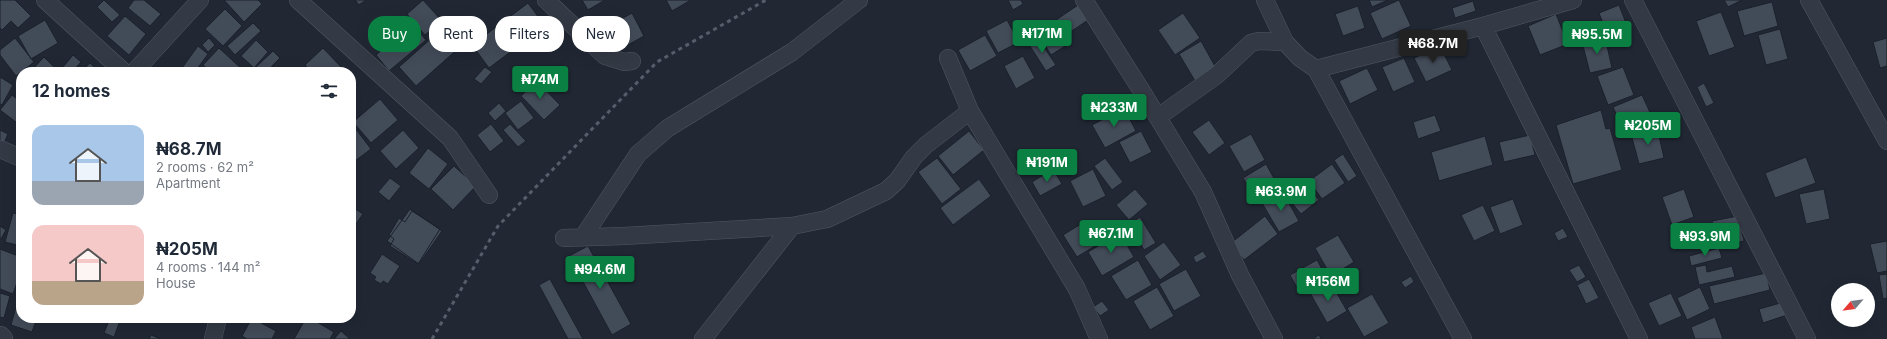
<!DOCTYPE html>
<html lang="en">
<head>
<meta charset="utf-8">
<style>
  :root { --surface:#fff; --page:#f2f2f3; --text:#1f2937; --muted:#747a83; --accent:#0b8043 }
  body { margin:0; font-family:Inter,sans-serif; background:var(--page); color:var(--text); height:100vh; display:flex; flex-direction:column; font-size:15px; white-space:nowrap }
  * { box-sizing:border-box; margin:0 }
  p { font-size:13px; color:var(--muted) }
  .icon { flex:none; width:22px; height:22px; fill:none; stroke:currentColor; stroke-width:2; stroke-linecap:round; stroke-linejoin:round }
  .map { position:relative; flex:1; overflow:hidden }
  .drawer { position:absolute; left:16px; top:67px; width:340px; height:256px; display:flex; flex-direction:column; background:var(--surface); border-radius:16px; box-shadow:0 4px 16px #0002 }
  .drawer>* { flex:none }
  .hud { position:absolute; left:368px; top:16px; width:380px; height:36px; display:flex; gap:8px }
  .needle { width:26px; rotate:242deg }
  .fabs { position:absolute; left:1831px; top:283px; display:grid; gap:8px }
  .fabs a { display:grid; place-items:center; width:44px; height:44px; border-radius:50%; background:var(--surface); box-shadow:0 4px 16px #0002; font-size:20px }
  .price { position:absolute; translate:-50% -34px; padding:0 9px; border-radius:4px; background:var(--accent); color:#fff; font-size:13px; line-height:26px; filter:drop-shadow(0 1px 2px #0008) }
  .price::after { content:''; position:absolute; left:50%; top:24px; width:12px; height:9px; margin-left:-6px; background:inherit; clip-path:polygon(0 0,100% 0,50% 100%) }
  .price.active { background:#222; color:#fff }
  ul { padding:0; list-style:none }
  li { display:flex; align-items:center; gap:12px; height:100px; padding:0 16px }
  li span { display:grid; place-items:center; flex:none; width:112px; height:80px; border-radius:12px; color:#555 }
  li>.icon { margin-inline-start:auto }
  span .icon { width:48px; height:48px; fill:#fffc; stroke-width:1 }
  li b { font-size:17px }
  h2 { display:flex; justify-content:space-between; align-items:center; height:48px; padding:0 16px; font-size:17px }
  .pill { padding:0 14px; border-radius:16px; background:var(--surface); box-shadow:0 4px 16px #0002; font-size:14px; line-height:36px }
  .pill.active { background:var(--accent); color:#fff }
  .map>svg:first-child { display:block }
  .building { fill:#424b58; stroke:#1b212b }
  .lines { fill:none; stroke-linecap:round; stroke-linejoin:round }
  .minor-casing { stroke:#515863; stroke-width:18 }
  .tertiary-casing { stroke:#515863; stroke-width:22 }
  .minor { stroke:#343a45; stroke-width:17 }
  .tertiary { stroke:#343a45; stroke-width:21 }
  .rail { stroke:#565e6b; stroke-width:3; stroke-dasharray:4 4; stroke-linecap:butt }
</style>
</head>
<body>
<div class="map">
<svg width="1887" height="339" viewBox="0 0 1887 339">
  <rect width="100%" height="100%" fill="#212834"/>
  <path class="building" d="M0,0H15L31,16L18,28L11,21L2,30L0,28Z
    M104,0L120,15L112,22L97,7Z
    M134,0H144L161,14L150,26L128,8Z
    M224,0H258L262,4L244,22Z
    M355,0H366L359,5Z
    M423,0L442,21L425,35L407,14Z
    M582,0H605L588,10Z
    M666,0H691L672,11Z
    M1008,0H1021L1023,4L1013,10Z
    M1369,0H1388L1372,7Z
    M1399,0L1411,26L1382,39L1370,13Z
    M1724,0H1742L1728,7Z
    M1473,1L1476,11L1455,18L1452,8Z
    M1772,2L1778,26L1744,36L1737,11Z
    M528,3L545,26L489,68L472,45Z
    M1081,3L1091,18L1063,37L1053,22Z
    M1619,5L1628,28L1608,36L1599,13Z
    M1358,6L1365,28L1343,36L1335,14Z
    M225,9L242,26L223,46L205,29Z
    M1721,12L1735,47L1709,56L1696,21Z
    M632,13L644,36L612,54L600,31Z
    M1183,13L1200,38L1175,55L1158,30Z
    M1556,14L1568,44L1540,55L1528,26Z
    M125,16L146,34L129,55L107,36Z
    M45,20L58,43L31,59L18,36Z
    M1007,20L1019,42L998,53L986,31Z
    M253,23L261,31L235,55L227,46Z
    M412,24L426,40L389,71L376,55Z
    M1055,25L1067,45L1051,55L1039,35Z
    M444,27L460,47L416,86L399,67Z
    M1780,29L1788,59L1766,65L1758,35Z
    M985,35L997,56L970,71L958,50Z
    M1037,37L1056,65L1046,71L1028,43Z
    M1605,37L1612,68L1590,73L1582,42Z
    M15,38L34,62L16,76L0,55V50Z
    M209,38L215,45L208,52L202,45Z
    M1887,38V66L1880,68L1873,42Z
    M256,40L268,52L254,68L241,56Z
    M1201,41L1216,68L1195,81L1179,54Z
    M198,46L208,54L197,69L201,72H179Z
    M1440,46L1452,70L1426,82L1414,58Z
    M219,48L245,72H211L203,65Z
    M323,48L342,68L338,72H312L305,65Z
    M273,51L280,58L266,72H259L255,68Z
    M73,55L81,62L72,72H69L63,67Z
    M1023,56L1035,78L1016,89L1004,66Z
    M44,57L59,72H30Z
    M1404,58L1415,82L1393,92L1382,67Z
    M90,63L99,72H81Z
    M288,67L293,72H283Z
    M485,67L492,72L481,84L474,79Z
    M1623,67L1634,95L1608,105L1597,76Z
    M1367,68L1378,90L1350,104L1339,81Z
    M0,77L13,85L2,105L0,104Z
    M537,81L560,105L544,120L521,96Z
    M1704,83L1714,103L1706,107L1697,87Z
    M12,95L21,102V126L0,110Z
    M1642,95L1654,121L1625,134L1613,107Z
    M380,99L398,120L371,143L353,122Z
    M521,101L534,118L518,130L505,113Z
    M499,103L506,111L495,121L488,113Z
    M1124,108L1136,131L1105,148L1092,125Z
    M1601,110L1606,129L1610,128L1622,170L1573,184L1556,125Z
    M1435,115L1441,131L1418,139L1413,122Z
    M1209,120L1225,143L1209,155L1192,132Z
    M491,124L504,141L490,152L477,135Z
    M510,124L526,141L518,147L503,130Z
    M1657,127L1664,158L1639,164L1631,134Z
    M355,128L371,149L351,164V132Z
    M0,130L8,134L4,143L0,141Z
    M403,130L419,148L396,169L380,151Z
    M969,131L984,150L953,175L938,156Z
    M1141,131L1152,152L1130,163L1119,142Z
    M1251,134L1265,160L1244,172L1229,146Z
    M1530,135L1535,155L1504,162L1499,142Z
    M1485,136L1493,165L1439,181L1431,152Z
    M428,148L448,164L429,189L409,173Z
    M1343,154L1357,176L1348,182L1334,160Z
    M1806,157L1816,183L1775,198L1765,173Z
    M937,158L961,189L942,204L918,172Z
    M1105,158L1123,182L1112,190L1094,166Z
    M1266,164L1280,189L1258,202L1243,178Z
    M1332,164L1345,183L1322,199L1309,181Z
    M454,166L476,186L453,210L431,189Z
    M1053,169L1062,184L1040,196L1032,182Z
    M1093,169L1106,196L1083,207L1070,181Z
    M390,178L401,186L389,201L378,192Z
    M1301,178L1319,200L1301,214L1283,192Z
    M979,179L991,196L953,225L940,208Z
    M1135,189L1148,204L1129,220L1116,205Z
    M1684,189L1694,217L1672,225L1662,197Z
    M1824,189L1830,219L1806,224L1799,194Z
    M1282,191L1299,221L1279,232L1262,203Z
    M1513,199L1523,225L1500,234L1490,207Z
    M1483,205L1495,231L1474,241L1461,215Z
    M351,206L363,214L351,231Z
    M410,209L442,231L419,264L387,241Z
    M412,211L440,229L418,264L390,246L394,239L389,235L399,218L405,222Z
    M13,213L21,215V246L5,242Z
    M1265,216L1278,234L1244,260L1231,243Z
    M1738,216L1744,241L1718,247L1712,221Z
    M1140,217L1156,243L1144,250L1129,224Z
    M1089,219L1103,241L1077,257L1063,235Z
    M0,226L6,230L1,239L0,238Z
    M1563,228L1568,237L1558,241L1554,233Z
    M1120,233L1134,257L1102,276L1088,252Z
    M1338,235L1354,262L1331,276L1315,248Z
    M1887,241V271L1877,273L1870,244Z
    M1164,242L1181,265L1160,280L1144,256Z
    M588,246L631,324L612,335L569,256Z
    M1719,248L1722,258L1691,266L1689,256Z
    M0,249L21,257V271L13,294L0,289Z
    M1203,251L1207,257L1196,263L1193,257Z
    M382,254L400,266L388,284L383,281L381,284L374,280L376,277L370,273Z
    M1138,260L1152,285L1126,300L1111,276Z
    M1317,260L1328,280L1301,295L1290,275Z
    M1579,265L1586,277L1577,282L1569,270Z
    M1706,265L1707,272L1732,266L1735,277L1699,285L1695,267Z
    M1186,269L1201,296L1174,311L1159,284Z
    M1766,273L1770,290L1714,304L1709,286Z
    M1887,274V298L1883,299L1879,275Z
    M1411,276L1414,282L1405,288L1401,282Z
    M550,279L583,339H568L539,285Z
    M1589,279L1599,298L1586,304L1577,285Z
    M1330,281L1347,311L1327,323L1310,293Z
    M1157,287L1174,316L1150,330L1133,301Z
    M1700,287L1710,309L1687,320L1677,298Z
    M0,293L10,296L4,318L0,317Z
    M1671,293L1682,316L1659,326L1648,303Z
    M1372,294L1389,323L1364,337L1347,308Z
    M19,296L21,297V318H37L32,332L11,325Z
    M1102,301L1109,310L1100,316L1093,307Z
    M1784,302L1787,315L1763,323L1759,309Z
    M1715,317L1723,339H1695L1691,327Z
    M110,318H121L114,337L104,333Z
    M252,318L276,331L272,339H247L242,336Z
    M306,318H310L334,332L330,339H294Z
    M341,331L350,339H334Z
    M151,335L161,339H149Z
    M1319,335L1321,339H1313Z"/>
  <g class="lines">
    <g class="minor-casing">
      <path id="minor" d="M45,0L124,72
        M298,0L450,138L489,195
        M546,0L605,56L624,62L632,61
        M1084,0L1143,93L1203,192L1240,275L1274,339
        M1265,0L1285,42L1300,58L1316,69L1463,339
        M1633,0L1807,339
        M1809,0L1887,141
        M1483,26L1639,339
        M948,58L970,111L1077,289L1099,339
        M1316,69L1483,26L1573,0
        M134,72L200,0
        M1158,117L1217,75L1251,43L1259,41L1285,42
        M0,149L21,158
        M583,237L638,154L668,128L792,52L859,0
        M564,238L624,236L792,226
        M213,339L218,318
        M703,339L792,226L827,219L886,191L897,181L914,157L926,145L970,111"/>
    </g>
    <g class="tertiary-casing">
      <path id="tertiary" d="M0,337L2,339"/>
    </g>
    <use href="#minor" class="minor"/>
    <use href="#tertiary" class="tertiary"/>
    <path class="rail" d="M432,339L498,226L657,62L766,0"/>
  </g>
</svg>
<div class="fabs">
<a><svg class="needle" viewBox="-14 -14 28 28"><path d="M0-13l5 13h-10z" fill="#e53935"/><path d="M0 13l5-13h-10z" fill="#747a83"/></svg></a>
</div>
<b class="price" style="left:1042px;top:54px">₦171M</b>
<b class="price" style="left:1597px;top:55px">₦95.5M</b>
<b class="price active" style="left:1433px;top:64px">₦68.7M</b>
<b class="price" style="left:540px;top:100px">₦74M</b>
<b class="price" style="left:1114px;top:128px">₦233M</b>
<b class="price" style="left:1648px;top:146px">₦205M</b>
<b class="price" style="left:1047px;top:183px">₦191M</b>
<b class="price" style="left:1281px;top:212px">₦63.9M</b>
<b class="price" style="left:1111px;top:254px">₦67.1M</b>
<b class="price" style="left:1705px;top:257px">₦93.9M</b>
<b class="price" style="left:600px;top:290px">₦94.6M</b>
<b class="price" style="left:1328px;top:302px">₦156M</b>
<div class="hud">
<a class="pill active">Buy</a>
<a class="pill">Rent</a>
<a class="pill">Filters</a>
<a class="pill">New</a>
</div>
<section class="drawer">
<h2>12 homes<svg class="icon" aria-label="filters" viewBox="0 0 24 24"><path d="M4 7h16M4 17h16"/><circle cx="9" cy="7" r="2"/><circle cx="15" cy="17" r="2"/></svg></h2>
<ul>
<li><span style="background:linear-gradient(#a9c7e8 70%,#9aa5b1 0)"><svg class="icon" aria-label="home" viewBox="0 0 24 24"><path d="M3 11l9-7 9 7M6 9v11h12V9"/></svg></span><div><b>₦68.7M</b><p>2 rooms · 62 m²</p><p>Apartment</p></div></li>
<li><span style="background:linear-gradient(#f6c9c9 70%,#b9a48a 0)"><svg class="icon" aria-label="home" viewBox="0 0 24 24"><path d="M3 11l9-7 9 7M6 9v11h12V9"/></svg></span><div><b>₦205M</b><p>4 rooms · 144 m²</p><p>House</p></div></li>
</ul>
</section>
</div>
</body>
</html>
